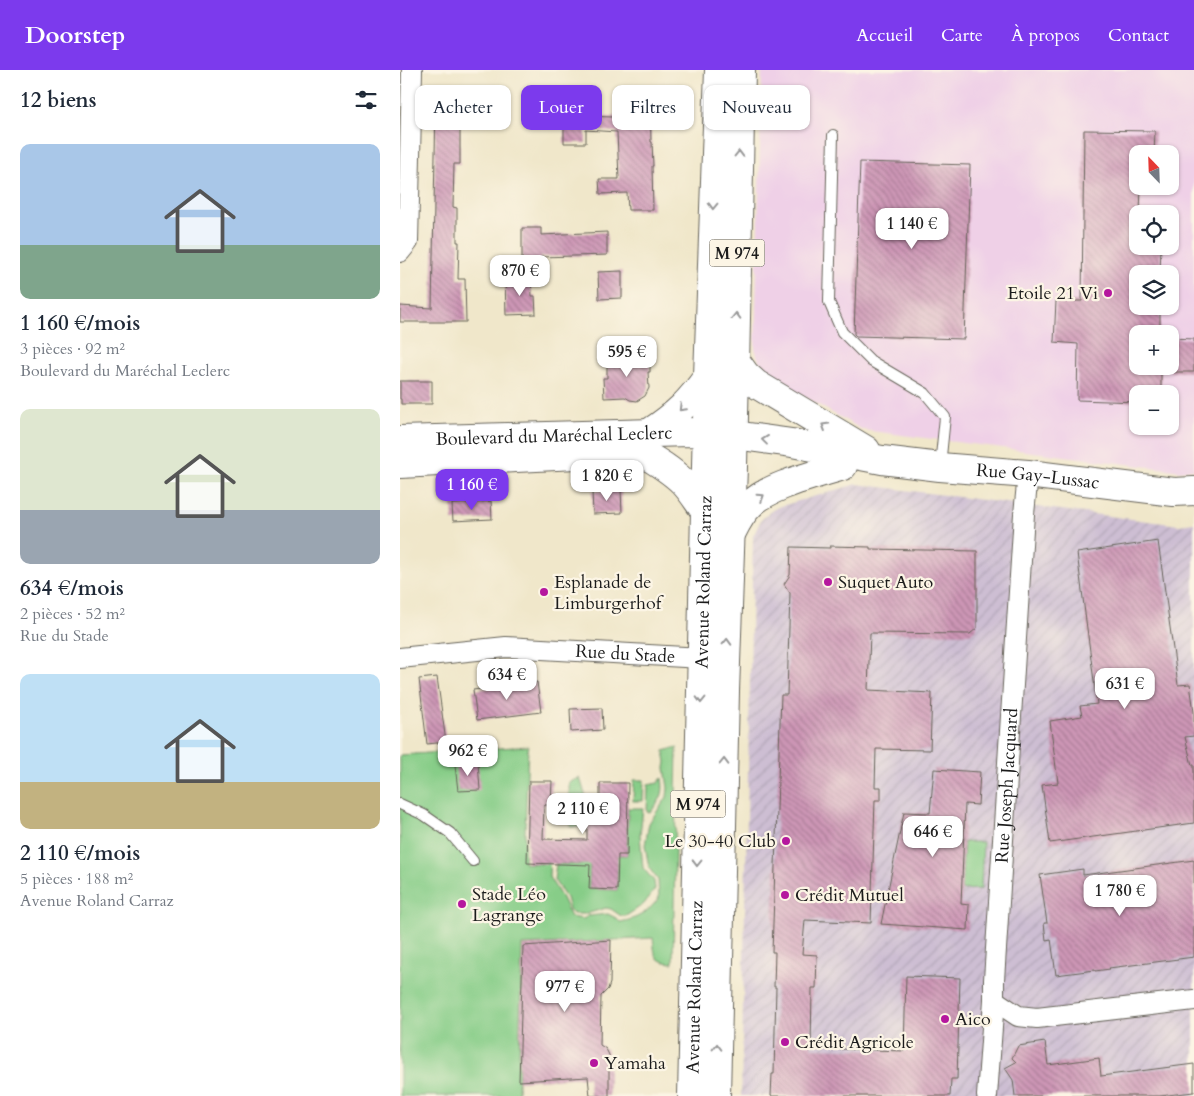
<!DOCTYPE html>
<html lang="fr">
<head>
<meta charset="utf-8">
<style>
  :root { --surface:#fff; --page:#f2f2f3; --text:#1f2937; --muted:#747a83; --accent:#7c3aed }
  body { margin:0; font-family:Cardo,serif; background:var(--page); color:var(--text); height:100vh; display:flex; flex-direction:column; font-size:19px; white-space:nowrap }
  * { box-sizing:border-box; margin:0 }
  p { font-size:16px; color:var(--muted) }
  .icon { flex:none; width:28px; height:28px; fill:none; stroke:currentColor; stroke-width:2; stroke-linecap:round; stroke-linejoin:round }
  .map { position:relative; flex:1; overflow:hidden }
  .panel { display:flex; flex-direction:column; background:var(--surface); width:400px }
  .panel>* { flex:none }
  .top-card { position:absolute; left:15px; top:15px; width:475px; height:45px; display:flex; gap:10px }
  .needle { width:32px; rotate:337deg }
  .tools { position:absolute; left:729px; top:75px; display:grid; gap:10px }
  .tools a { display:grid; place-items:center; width:50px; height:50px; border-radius:10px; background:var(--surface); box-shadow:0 1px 4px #0004; font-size:25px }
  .price { position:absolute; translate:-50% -42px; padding:0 11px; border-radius:10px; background:#fff; color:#222; font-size:16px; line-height:32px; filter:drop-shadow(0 1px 2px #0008) }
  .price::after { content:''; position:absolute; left:50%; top:30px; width:15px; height:11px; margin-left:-8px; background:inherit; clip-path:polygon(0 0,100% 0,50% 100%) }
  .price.active { background:var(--accent); color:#fff }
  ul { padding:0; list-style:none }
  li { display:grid; align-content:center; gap:10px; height:265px; padding:0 20px }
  li span { display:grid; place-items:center; height:155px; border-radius:10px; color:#555 }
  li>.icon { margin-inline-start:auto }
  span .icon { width:90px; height:90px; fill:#fffc; stroke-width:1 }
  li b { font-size:21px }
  h2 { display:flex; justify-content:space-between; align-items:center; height:60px; padding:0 20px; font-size:21px }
  .pill { padding:0 18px; border-radius:10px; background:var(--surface); box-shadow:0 1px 4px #0004; font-size:18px; line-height:45px }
  .pill.active { background:var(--accent); color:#fff }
  header { display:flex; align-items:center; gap:30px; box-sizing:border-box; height:70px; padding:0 25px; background:var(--accent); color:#fff }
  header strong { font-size:24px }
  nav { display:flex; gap:28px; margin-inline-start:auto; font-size:18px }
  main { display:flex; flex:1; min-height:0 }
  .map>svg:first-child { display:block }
  .built { fill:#efd0e7; fill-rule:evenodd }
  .industrial { fill:url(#industrial-furrows) }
  .grass { fill:#87cd88; stroke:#527452 }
  .building { fill:url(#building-back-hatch) }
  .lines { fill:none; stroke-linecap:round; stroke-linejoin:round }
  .service-casing { stroke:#666359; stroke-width:12 }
  .minor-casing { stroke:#666359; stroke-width:22 }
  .secondary-casing { stroke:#666359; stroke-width:30 }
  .primary-casing { stroke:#666359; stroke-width:30 }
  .service { stroke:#fff; stroke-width:10 }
  .minor { stroke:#fff; stroke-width:20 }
  .secondary { stroke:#fff; stroke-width:28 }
  .primary { stroke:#fff; stroke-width:28 }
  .oneway { stroke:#999 }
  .poi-dot { fill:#b5179e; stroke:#fcf5e5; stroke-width:2 }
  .labels { text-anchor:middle; stroke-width:4.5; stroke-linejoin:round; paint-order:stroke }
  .shield { fill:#fcf5e5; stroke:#5f5d58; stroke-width:1 }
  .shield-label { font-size:16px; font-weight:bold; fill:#1c1c1c }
  .poi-label { font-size:18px; fill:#1c1c1c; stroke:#fcf5e5; text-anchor:start }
  .street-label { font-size:18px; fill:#1c1c1c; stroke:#fcf5e5 }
</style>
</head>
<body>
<header>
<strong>Doorstep</strong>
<nav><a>Accueil</a><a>Carte</a><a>À propos</a><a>Contact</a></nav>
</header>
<main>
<section class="panel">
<h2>12 biens<svg class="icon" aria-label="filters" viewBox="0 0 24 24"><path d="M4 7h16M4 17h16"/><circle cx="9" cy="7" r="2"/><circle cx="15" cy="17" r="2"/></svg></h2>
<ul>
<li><span style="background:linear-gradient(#a9c7e8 65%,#7fa58c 0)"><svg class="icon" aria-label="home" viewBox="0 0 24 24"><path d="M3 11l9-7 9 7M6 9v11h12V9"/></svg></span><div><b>1 160 €/mois</b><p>3 pièces · 92 m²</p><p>Boulevard du Maréchal Leclerc</p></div></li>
<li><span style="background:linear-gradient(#dfe7d0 65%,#9aa5b1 0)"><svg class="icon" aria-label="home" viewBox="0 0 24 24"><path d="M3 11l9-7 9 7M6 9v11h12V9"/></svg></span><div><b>634 €/mois</b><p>2 pièces · 52 m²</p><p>Rue du Stade</p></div></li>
<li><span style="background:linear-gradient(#bfe0f5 70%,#c2b280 0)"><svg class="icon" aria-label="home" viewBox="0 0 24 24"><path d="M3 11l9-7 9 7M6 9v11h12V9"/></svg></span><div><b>2 110 €/mois</b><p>5 pièces · 188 m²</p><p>Avenue Roland Carraz</p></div></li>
</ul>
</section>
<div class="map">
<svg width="794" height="1026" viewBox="0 0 794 1026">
  <defs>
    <pattern id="industrial-furrows" width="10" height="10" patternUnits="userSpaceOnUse" patternTransform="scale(1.25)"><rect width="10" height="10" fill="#cdbed3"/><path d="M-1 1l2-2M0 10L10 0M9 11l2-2" fill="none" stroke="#afa3b5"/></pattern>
    <pattern id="building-back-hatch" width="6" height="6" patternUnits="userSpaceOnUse" patternTransform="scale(1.25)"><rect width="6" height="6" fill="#cd96b6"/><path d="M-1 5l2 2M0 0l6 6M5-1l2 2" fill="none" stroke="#a67a93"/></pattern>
  </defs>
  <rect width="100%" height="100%" fill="#fcf5e5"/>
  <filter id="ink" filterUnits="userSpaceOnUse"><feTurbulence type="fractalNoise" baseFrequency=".02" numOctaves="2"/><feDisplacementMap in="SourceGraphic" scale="10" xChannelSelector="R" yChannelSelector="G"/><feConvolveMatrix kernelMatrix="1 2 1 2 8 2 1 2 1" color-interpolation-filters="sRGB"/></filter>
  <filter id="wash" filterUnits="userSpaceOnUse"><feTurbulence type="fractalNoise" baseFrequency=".0096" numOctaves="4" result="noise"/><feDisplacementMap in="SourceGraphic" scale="20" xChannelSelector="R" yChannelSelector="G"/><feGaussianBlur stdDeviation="1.12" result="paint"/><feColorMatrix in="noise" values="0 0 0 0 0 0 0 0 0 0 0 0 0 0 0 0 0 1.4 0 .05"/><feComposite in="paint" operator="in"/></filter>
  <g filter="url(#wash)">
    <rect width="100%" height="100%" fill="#f0e7ca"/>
    <path class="built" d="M362,0H794V399L781,401L463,360L374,310L362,297L359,292L355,278ZM738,84H770V116H738ZM738,144H770V176H738ZM738,204H770V236H738ZM738,264H770V296H738ZM738,324H770V356H738Z"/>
    <path class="industrial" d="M457,414L779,455L794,453V1026H341L353,466L361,450L368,443L378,437Z"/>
    <path class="grass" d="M128,676L124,793L142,794L143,784H150L149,807L162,828L171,847L183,849L188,846L208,844L216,848L220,852C238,849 248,842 259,828L258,810L249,798L245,775L249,753L267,727L268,718L265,698L266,692L264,681L277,677L273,893C253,892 255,884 253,868L122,875L118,1026H0V685Z
      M180,708L186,727L176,731L177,740H182L183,748H178L179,757H170L169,712Z
      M262,708C265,726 260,730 250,743L247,742L248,715L258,713Z
      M234,710H244L243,731H233Z
      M228,738H243L240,765L243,798L254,811L255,819L244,834L226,846H221L211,839L206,838L186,844H173L169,839L166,828L154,810L156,794L181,795L190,791L189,819L217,820L218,792L204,785H227Z
      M564,772H583L581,819L561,820Z"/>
    <g id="blocks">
      <path class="building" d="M250,27L251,72H252L253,96H252L253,140H228L227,123L200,124L199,109H219L217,62L186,60V73H164V41H186V46L212,47L230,32V28Z
        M60,33V94H54L53,137L57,138V172H59L58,209H65L66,252H0V236L32,238L36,34Z
        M684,60L755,61L754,84H738V116H741L740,144H738V176H761L760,204H738V236H760V264H738V296H761V324H738V332L677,330L678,274L654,272L656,231H682Z
        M460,92L570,95L564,269L456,266L454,264Z
        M122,158H141V165L207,162V185L141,187V196L122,197Z
        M222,201V228L199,229L198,202Z
        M105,208H131L132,226H135L136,244L106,245Z
        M770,268L794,269V302H770Z
        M207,287H237V289H250V302H248L249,318L245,326L237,331L230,330L225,327L204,328L203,308H207Z
        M0,311H32V334H1V329H0Z
        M221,420L222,443L193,444L192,421Z
        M91,431L92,449L53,451L52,434Z
        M758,471L778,615L790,614L794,642V666L785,667L792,695H794V753L650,773L642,715L658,713L650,651L682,646L680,636L697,634L677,483Z
        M430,476L470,477V479L577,481V558L570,564L470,563L468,620L532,623L530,680L476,679L475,717H481V730H475L471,853L405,850L402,884L417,885L416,918H412L411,978L504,981L506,906L560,908L557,1009H551L550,1026H371L372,1004H374L376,917H374L375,882H372L381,625H387L390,523L384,514L390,505L391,477L430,478Z
        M37,607L46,672L27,674L19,609Z
        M137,612L141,642L77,650L73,620Z
        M202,638L203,660L171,662L170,639Z
        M78,692L80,720L58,721L55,695Z
        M534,699L580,702L578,735L565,734L561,834L569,835L568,860L481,854L504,742L530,743Z
        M129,711H152L151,735H144L143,769L187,770V749H200V713H228L227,785H218L217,820L189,819L190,795L127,793Z
        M794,790V887L709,898L710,899L695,901V900L656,905L651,869L646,870L644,853H647L640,805L683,799V805Z
        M211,870L210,913L208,919L201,926L200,975L206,979L209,985V1026H190L188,1007L119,1011L123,876Z
        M645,972L648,995L699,988L701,1006L794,994V1022L759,1026H615L613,1010L605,998L616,992L612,988L618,976Z"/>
    </g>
  </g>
  <g filter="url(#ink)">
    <use href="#blocks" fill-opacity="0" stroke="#666359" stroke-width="1"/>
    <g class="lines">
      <g class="service-casing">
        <path id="service" d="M433,65L429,232L442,262L471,291L525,323L545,347L540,396
          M0,734L24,745L50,763L73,791"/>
      </g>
      <g class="minor-casing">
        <g id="minor">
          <path d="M0,182L8,172L12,0"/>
          <path id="s1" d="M0,588L106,577L302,588"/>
          <path d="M594,930L618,946L637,948L794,930"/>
          <path id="s2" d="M587,1026L594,930V910L624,444L628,404"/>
        </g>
      </g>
      <g class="secondary-casing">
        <g id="secondary">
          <path d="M335,290L345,304L356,314L466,380"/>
          <path d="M249,363C276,345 290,332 308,306"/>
          <path id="s3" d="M0,370L289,362L334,365L392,373L482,390L540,397L628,404L774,422L794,421"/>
          <path d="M241,382C256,391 271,400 283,412C292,421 298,432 305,441"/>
          <path d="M0,394L236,382"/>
          <path d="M331,464C336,454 341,443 350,435C367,416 418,404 443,396"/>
        </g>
      </g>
      <g class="primary-casing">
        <g id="primary">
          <path id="s4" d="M292,1026L308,306L319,0"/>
          <path d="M316,1026L325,621L333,397L341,0"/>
        </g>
      </g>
      <use href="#service" class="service"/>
      <use href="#minor" class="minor"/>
      <use href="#secondary" class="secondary"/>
      <use href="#primary" class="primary"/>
    </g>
    <defs><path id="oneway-chevron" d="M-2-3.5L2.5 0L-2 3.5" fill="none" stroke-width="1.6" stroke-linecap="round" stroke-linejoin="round" transform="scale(1.25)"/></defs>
    <g class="oneway">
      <use href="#oneway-chevron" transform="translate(339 84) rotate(-89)"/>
      <use href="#oneway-chevron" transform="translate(313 136) rotate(92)"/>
      <use href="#oneway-chevron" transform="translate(336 246) rotate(-89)"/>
      <use href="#oneway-chevron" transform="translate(282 338) rotate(135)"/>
      <use href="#oneway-chevron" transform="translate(425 356) rotate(-149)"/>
      <use href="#oneway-chevron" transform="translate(365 370) rotate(-173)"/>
      <use href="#oneway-chevron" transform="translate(361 427) rotate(-33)"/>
      <use href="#oneway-chevron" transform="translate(327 572) rotate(-88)"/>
      <use href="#oneway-chevron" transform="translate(301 630) rotate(91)"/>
      <use href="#oneway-chevron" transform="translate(324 692) rotate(-89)"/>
      <use href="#oneway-chevron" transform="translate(297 793) rotate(91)"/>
      <use href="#oneway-chevron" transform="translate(317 977) rotate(-89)"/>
    </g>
  </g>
  <g class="poi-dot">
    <circle cx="708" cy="223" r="5"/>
    <circle cx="428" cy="512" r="5"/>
    <circle cx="144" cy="522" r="5"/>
    <circle cx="386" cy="771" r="5"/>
    <circle cx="385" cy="825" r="5"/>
    <circle cx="62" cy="834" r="5"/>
    <circle cx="545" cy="949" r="5"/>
    <circle cx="385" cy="972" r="5"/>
    <circle cx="194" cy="993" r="5"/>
  </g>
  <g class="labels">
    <g class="shield">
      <rect x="309.5" y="169.5" width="55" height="27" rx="4"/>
      <rect x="270.5" y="720.5" width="55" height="27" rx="4"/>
    </g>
    <g class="shield-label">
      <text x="337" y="189">M 974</text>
      <text x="298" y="740">M 974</text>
    </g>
    <g class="poi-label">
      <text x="698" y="229" text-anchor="end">Etoile 21 Vi</text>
      <text x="154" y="518">Esplanade de<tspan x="154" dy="21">Limburgerhof</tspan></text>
      <text x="438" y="518">Suquet Auto</text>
      <text x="376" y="777" text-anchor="end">Le 30-40 Club</text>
      <text x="72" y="830">Stade Léo<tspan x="72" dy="21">Lagrange</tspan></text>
      <text x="395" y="831">Crédit Mutuel</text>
      <text x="555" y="955">Aico</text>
      <text x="395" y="978">Crédit Agricole</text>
      <text x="204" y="999">Yamaha</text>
    </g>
    <g class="street-label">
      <text dy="6" stroke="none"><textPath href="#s3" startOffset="154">Boulevard du Maréchal Leclerc</textPath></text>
      <text dy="6" stroke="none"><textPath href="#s3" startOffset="641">Rue Gay-Lussac</textPath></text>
      <text dy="6" stroke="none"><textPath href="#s4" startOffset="514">Avenue Roland Carraz</textPath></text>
      <text dy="6" stroke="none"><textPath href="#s1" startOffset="226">Rue du Stade</textPath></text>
      <text dy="6" stroke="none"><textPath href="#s2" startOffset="311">Rue Joseph Jacquard</textPath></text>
      <text dy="6" stroke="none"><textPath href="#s4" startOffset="109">Avenue Roland Carraz</textPath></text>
    </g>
  </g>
</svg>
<div class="tools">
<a><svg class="needle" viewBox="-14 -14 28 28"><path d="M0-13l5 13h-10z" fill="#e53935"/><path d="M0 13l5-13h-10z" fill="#747a83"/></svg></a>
<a><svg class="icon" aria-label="locate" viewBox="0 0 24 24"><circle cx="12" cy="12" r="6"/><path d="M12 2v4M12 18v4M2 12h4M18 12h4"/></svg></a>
<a><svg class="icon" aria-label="layers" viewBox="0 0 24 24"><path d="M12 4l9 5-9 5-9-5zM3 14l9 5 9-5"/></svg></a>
<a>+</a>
<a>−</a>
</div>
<b class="price" style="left:512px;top:180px">1 140 €</b>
<b class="price" style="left:120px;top:227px">870 €</b>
<b class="price" style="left:227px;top:308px">595 €</b>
<b class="price" style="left:207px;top:432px">1 820 €</b>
<b class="price active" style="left:72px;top:441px">1 160 €</b>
<b class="price" style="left:107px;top:631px">634 €</b>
<b class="price" style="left:725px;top:640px">631 €</b>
<b class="price" style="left:68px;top:707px">962 €</b>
<b class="price" style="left:183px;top:765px">2 110 €</b>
<b class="price" style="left:533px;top:788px">646 €</b>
<b class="price" style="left:720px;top:847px">1 780 €</b>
<b class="price" style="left:165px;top:943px">977 €</b>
<div class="top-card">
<a class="pill">Acheter</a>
<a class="pill active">Louer</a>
<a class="pill">Filtres</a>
<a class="pill">Nouveau</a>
</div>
</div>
</main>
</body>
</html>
